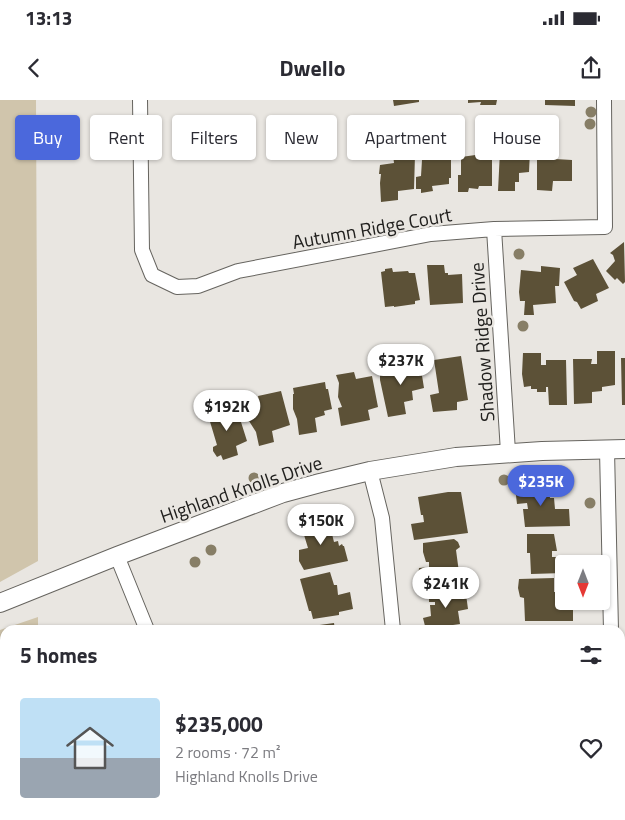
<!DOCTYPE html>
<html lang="en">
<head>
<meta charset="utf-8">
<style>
  :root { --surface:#fff; --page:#f7f7f7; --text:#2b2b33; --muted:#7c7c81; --line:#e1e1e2; --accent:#4b68dc }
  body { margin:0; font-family:"Titillium Web",sans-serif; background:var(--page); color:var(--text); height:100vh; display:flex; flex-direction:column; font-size:19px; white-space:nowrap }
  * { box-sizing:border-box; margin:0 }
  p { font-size:16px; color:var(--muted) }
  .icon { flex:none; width:28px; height:28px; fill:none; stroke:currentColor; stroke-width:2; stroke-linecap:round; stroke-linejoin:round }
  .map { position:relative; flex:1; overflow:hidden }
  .drawer { position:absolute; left:0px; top:525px; width:625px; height:195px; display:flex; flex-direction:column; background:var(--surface); border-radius:15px 15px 0 0; box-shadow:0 1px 4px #0004 }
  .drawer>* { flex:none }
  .top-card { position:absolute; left:15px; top:15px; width:595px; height:45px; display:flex; gap:10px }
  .needle { width:32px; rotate:180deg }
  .tools { position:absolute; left:555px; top:455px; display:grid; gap:10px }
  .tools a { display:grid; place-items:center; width:55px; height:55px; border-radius:5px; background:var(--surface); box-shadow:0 1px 4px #0004; font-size:25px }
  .price { position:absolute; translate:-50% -42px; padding:0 11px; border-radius:18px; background:#fff; color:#222; font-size:16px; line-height:32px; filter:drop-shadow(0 1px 2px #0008) }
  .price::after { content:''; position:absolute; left:50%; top:30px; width:15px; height:11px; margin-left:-8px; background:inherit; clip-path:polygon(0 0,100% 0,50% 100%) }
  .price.active { background:var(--accent); color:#fff }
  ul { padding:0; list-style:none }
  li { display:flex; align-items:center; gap:15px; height:125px; padding:0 20px }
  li+li { border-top:1px solid var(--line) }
  li span { display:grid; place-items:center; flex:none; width:140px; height:100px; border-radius:5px; color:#555 }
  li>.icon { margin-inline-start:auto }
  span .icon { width:60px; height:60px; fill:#fffc; stroke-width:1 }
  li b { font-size:21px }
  h2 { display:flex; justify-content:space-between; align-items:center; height:60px; padding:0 20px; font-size:21px }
  .chip { padding:0 18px; border-radius:5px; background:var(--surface); box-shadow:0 1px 4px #0004; font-size:18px; line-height:45px }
  .chip.active { background:var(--accent); color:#fff }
  .status { display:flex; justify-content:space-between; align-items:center; height:35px; padding:0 25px; background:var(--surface); direction:ltr }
  .status svg { height:14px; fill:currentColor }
  header { display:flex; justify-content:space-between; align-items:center; height:65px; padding:0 20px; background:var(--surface); font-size:22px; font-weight:700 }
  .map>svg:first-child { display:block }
  .green { fill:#d0c5ac }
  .building { fill:#5c5137 }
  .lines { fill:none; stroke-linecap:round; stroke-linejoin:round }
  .minor-casing { stroke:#66645f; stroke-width:16 }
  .tertiary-casing { stroke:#66645f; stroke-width:20 }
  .minor { stroke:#fff; stroke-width:14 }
  .tertiary { stroke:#fff; stroke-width:18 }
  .tree { fill:#877e66 }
  .labels { text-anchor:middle; stroke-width:5; stroke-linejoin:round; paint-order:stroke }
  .street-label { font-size:19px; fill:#21201e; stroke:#e9e6e1 }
</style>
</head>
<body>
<div class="status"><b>13:13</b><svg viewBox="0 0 49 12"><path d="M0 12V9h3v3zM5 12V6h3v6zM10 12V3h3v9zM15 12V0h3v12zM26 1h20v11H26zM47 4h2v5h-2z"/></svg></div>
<header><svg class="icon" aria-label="back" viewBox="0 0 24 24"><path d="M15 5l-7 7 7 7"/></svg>Dwello<svg class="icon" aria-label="share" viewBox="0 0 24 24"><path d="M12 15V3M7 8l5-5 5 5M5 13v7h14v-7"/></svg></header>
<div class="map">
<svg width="625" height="720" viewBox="0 0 625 720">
  <rect width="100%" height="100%" fill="#e9e6e1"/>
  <path class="green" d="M0,0H36L38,461L0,482Z
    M38,517V530H5V715H37V720H0V530Z"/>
  <path class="building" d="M393,0H419V2L394,6Z
    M468,0H497L496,5H480L481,2L468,3Z
    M545,0H575V6L545,5Z
    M500,51H530L529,72L519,73V82H515V91H498Z
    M490,53V56H492V86H479L478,89L469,88L468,92H458V75H461V57Z
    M393,55H415L414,89L398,91V100L381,102L380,83L381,74H379L380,65L394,63Z
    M537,58L572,60V81H553L552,91L537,90Z
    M434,59H451V78H449V84L432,86L433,91L421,93V89H416V77L421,76L422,60Z
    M624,142L625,182L623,184L617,178L615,180L606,171L615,161L613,155L610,153Z
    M593,159L609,188L596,194L598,201L581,209L577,202L574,201L564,182L577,175L573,168Z
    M427,165H444L445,173H448V175L462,174L463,203L430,205Z
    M541,166L560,168L559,186H555L556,203L533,205L534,215H524L525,201H520L519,192L521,170L541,172Z
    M392,168L393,172L408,171L409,173H415L420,200L415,201V204L394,207V206L385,207L381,172L385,171V169Z
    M597,251H615V285L602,287V291L592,292V303L574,304L573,259H592L591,264H597Z
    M523,253H541V265H546V260H566L567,305H549L548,287H546V292H537V289H531V286L524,287L522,274Z
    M461,256L468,300L457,302V310L433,312L430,295L439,293L434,260Z
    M418,258L420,263L424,288L412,291L413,300L404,302L406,314L388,317L380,280V272L404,268L403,261Z
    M621,258H625V305H622Z
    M354,272L356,279L372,276L378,307L368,310L370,320L341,326L338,308L342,307L338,297L339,283L336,275Z
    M325,282L326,289H328L332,309L324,311L325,315L315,318L317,332L299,335L297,319L293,309V294H294L293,288Z
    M281,291L290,325L272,331L274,342L259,346L256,332L249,321L248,304L259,301L258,296Z
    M235,303L247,341L236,346L238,355L223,360L221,355L217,357L213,351V347L217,345L208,315Z
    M548,384L550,398H554L555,409H569L570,426L525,427L523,409H528L527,403L517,404L515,387L519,385Z
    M448,392H461L468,433L414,440L411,424L424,422L423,415H421L418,397Z
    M328,418L334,442L338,441L339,446L342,444L343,446H344L348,461L304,470L299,461V450L308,448L301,425Z
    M527,434H554L557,451H552V457H571V464H564V473L531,474L530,453H527Z
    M454,439L458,442L460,447L456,450L460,480L421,485L418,477L419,468L429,467V462H426L423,452V443Z
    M330,472L334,485H337L338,495L350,492L353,509L339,512V515L313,519L311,511H309L300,479Z
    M554,478V492H558L559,503H573V521H525L524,498L520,497L518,488L519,479Z
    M465,487L468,509L458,511L460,524L453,525L454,530H423L422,527L425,526L423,518L431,516L430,505H435V502H429V492Z
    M334,523L335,530H298V528Z
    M533,527H557V530H533Z
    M448,715H494L495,720H449Z
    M593,715H602L603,720H574Z"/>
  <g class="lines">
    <g class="minor-casing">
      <path id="minor" d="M140,0L142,150L152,175L177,187L198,186L238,171L431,134L494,129L605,127L604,0
        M494,129L508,352
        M607,350L611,530
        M370,371L382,418L393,530
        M117,456L147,530
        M620,622L625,654
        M168,715V720
        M413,715V720"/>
    </g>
    <g class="tertiary-casing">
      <path id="tertiary" d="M0,503L117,456L283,393L320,383L370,371L456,357L542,351L625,349"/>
    </g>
    <use href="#minor" class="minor"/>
    <use href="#tertiary" class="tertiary"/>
  </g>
  <g class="tree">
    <circle cx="591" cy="12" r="5.5"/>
    <circle cx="590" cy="24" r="5.5"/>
    <circle cx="519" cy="154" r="5.5"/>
    <circle cx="523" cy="226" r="5.5"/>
    <circle cx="254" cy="378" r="5.5"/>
    <circle cx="504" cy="380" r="5.5"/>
    <circle cx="540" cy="388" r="5.5"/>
    <circle cx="590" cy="403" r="5.5"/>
    <circle cx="211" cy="450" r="5.5"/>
    <circle cx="195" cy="462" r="5.5"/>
  </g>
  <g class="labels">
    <g class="street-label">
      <text transform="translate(372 128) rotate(-10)" y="7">Autumn Ridge Court</text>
      <text transform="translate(482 242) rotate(-94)" y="7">Shadow Ridge Drive</text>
      <text transform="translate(241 389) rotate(-19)" y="7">Highland Knolls Drive</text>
    </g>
  </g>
</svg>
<div class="tools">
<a><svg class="needle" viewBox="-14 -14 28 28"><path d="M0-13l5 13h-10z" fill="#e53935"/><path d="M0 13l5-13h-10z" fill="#7c7c81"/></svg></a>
</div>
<b class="price" style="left:401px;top:286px">$237K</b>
<b class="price" style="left:227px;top:332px">$192K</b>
<b class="price active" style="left:541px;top:407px">$235K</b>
<b class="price" style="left:321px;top:446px">$150K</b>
<b class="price" style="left:446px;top:509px">$241K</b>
<div class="top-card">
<a class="chip active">Buy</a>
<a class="chip">Rent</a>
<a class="chip">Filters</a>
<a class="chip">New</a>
<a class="chip">Apartment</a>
<a class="chip">House</a>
</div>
<section class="drawer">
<h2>5 homes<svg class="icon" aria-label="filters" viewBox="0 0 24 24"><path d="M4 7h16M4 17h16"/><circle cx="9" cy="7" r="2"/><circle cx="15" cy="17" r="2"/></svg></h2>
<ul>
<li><span style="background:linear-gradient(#bfe0f5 60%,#9aa5b1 0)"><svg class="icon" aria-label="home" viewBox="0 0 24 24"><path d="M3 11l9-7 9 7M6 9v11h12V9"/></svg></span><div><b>$235,000</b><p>2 rooms · 72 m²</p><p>Highland Knolls Drive</p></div><svg class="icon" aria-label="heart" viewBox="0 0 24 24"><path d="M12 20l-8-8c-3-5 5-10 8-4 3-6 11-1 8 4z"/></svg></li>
</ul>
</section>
</div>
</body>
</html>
